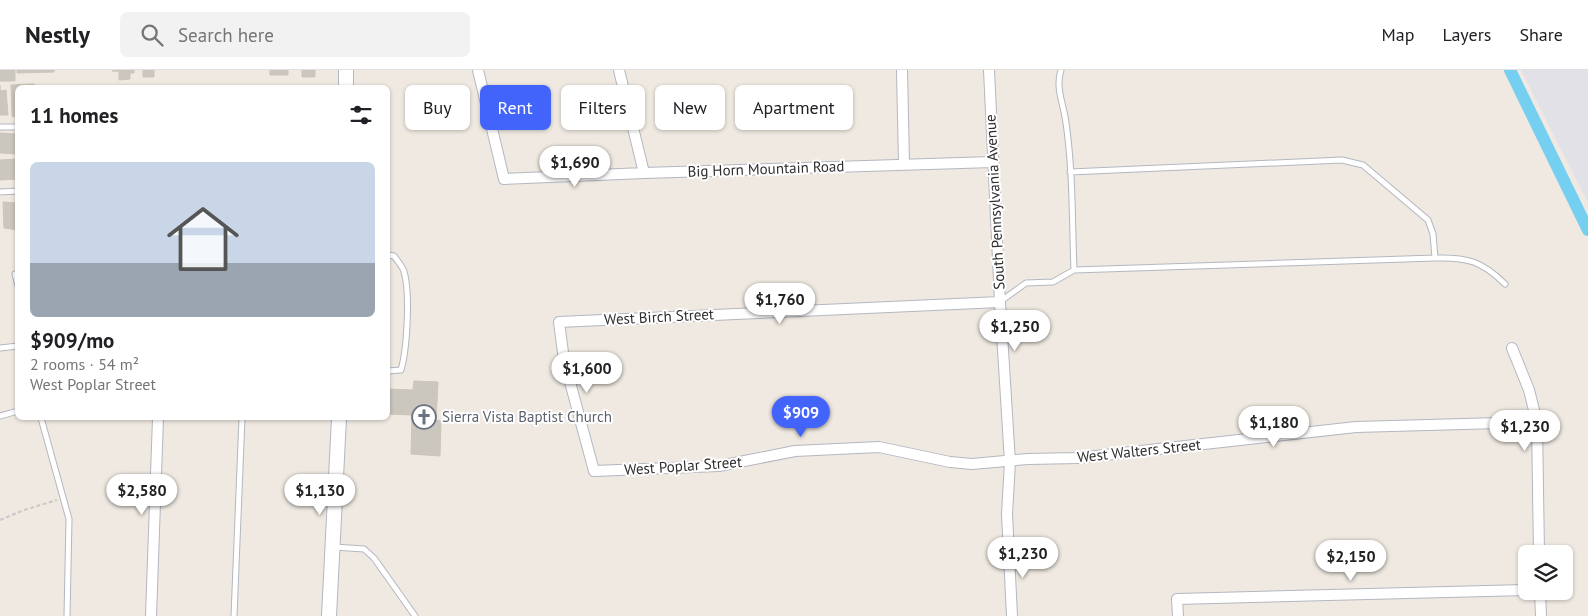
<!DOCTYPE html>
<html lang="en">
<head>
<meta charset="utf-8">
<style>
  :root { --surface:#fff; --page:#f2f2f2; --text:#202124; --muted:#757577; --line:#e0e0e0; --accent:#4264fb }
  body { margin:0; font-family:"PT Sans",sans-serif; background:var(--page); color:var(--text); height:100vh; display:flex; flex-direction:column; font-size:19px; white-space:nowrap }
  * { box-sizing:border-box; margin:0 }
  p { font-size:16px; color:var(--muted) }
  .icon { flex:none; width:28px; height:28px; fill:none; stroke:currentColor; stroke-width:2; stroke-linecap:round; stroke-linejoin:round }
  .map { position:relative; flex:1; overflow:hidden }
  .panel { position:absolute; left:15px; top:15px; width:375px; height:335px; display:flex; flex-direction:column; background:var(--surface); border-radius:8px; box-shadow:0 1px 4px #0004 }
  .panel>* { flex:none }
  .top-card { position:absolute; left:405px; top:15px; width:475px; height:45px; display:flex; gap:10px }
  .controls { position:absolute; left:1518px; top:475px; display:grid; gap:10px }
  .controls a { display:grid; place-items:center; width:55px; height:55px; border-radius:8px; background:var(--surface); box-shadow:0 1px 4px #0004; font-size:25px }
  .price { position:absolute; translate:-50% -42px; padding:0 11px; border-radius:18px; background:#fff; color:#222; font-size:16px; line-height:32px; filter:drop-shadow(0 1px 2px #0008) }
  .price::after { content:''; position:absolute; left:50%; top:30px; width:15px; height:11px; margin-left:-8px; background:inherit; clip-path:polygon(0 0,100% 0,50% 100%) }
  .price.selected { background:var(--accent); color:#fff }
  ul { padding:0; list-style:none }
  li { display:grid; align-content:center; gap:10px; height:265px; padding:0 15px }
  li+li { border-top:1px solid var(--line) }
  li span { display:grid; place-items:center; height:155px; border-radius:8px; color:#555 }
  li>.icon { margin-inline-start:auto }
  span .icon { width:90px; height:90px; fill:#fffc; stroke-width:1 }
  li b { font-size:21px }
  h2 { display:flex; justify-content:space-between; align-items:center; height:60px; padding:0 15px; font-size:21px }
  .tag { padding:0 18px; border-radius:8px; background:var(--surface); box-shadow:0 1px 4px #0004; font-size:18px; line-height:45px }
  .tag.selected { background:var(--accent); color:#fff }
  header { display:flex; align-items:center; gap:30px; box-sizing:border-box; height:70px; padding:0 25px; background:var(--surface); border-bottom:1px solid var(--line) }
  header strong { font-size:24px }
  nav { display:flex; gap:28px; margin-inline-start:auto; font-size:18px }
  .search { width:350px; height:45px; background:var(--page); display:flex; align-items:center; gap:12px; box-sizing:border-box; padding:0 18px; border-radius:8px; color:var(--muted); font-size:19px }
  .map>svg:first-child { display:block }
  .industrial { fill:#e3e1e8 }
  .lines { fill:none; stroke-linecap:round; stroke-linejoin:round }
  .canal { stroke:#75cff0; stroke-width:12 }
  .building { fill:#cbc7bf; stroke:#cbc5ba }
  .lane-casing { stroke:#b4b7c1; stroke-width:7 }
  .street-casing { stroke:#b4b7c1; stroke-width:12 }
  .secondary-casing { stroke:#b4b7c1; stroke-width:16 }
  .path { stroke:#c9c9c9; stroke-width:2; stroke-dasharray:4 2.5; stroke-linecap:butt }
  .lane { stroke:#fff; stroke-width:5 }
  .street { stroke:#fff; stroke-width:10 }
  .secondary { stroke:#fff; stroke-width:14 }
  .labels { text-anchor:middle; stroke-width:4; stroke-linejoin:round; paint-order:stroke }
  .street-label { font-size:15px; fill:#2e2e2e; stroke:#fff }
  .worship-label { font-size:15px; fill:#5b616d; stroke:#fff; text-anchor:start }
</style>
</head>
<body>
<header>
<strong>Nestly</strong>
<div class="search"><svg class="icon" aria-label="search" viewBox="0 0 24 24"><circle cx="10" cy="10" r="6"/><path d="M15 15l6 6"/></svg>Search here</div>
<nav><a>Map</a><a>Layers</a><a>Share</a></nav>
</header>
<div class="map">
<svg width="1588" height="546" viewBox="0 0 1588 546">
  <rect width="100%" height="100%" fill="#efe9e1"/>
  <path class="industrial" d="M1521,0H1588V133Z"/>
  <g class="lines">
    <path class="canal" d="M1510,0L1588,160"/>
  </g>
  <path class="building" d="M0,0H15V11H0Z
    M17,0H54V2L17,3Z
    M134,0V3H130V9L119,10V1H112Z
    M143,0H154V7H143Z
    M270,0H288V5H270Z
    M302,0H315V7H302Z
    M34,14V18H18V48L12,46L11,15Z
    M0,15V21L6,20L8,45H0Z
    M0,63L16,64L17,84L0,83Z
    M17,89L18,109L0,110V90Z
    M3,132L18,133V160L4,158Z
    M414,311L438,312L436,350L441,351L440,386L411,384L412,345L388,344V319L413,320Z"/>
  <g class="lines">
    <g class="lane-casing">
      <path id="lane" d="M1061,0C1055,18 1064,35 1066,53C1073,101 1072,151 1074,200
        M0,57H18
        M1070,102L1342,90L1363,95L1428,150L1433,164L1435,188
        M0,122L18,121
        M388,185L394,186C397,190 401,195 403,199C411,219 407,279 401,300L388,301
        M15,204L18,216
        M1001,231L1026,213L1053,212L1074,200L1435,188C1467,187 1482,191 1505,214
        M0,278L18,276
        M0,346L18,341
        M41,348L69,449L67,546
        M334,477L364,479L374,488L415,546
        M234,546L242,348"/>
    </g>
    <g class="street-casing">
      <path id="street" d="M478,0L504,109L644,103
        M619,0L644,103L993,92
        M902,0L904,94
        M989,0L1000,232L1010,392L1007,444L1012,546
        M1000,232L559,252L564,290L594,401L719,396L795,381L879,377L950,392L972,394L1028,389L1078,388L1356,357L1537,352
        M1512,278L1529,320L1537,352L1539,484
        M1540,521L1541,546
        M151,546L158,348
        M1178,546L1177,529L1526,520"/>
    </g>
    <g class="secondary-casing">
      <path id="secondary" d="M346,18V0
        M329,546L339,348"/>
    </g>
    <path class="path" d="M0,450L24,440L57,430"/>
    <use href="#lane" class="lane"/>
    <use href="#street" class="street"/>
    <use href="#secondary" class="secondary"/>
  </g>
  <defs>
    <g id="church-ring" transform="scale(1.25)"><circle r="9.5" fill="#fff" stroke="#6b7280" stroke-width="1.5"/><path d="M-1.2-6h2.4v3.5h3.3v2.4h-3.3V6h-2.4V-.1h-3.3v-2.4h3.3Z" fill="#6b7280"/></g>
  </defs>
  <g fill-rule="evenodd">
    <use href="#church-ring" x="424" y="347"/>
  </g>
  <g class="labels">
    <g class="street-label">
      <text transform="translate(766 99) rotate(-2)" y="5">Big Horn Mountain Road</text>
      <text transform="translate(995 132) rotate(-93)" y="5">South Pennsylvania Avenue</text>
      <text transform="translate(659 247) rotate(-3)" y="5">West Birch Street</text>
      <text transform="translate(1139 381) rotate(-6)" y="5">West Walters Street</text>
      <text transform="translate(683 396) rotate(-4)" y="5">West Poplar Street</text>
    </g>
    <g class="worship-label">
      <text x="442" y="352">Sierra Vista Baptist Church</text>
    </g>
  </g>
</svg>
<div class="controls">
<a><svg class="icon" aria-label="layers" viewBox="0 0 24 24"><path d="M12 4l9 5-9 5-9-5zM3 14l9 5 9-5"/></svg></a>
</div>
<b class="price" style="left:575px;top:118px">$1,690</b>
<b class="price" style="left:780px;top:255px">$1,760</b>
<b class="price" style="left:1015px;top:282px">$1,250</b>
<b class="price" style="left:587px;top:324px">$1,600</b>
<b class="price selected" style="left:801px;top:368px">$909</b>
<b class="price" style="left:1274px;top:378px">$1,180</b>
<b class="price" style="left:1525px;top:382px">$1,230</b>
<b class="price" style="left:142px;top:446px">$2,580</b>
<b class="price" style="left:320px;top:446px">$1,130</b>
<b class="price" style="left:1023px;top:509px">$1,230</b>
<b class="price" style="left:1351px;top:512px">$2,150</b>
<div class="top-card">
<a class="tag">Buy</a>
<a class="tag selected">Rent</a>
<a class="tag">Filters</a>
<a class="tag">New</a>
<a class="tag">Apartment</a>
</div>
<section class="panel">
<h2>11 homes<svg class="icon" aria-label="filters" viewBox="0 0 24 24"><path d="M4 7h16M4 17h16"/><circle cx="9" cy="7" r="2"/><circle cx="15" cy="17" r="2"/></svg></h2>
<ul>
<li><span style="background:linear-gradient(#c9d6e8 65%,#9aa5b1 0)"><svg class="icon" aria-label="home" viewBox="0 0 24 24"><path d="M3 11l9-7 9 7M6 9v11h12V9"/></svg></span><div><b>$909/mo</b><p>2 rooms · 54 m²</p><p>West Poplar Street</p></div></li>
</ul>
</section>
</div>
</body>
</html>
